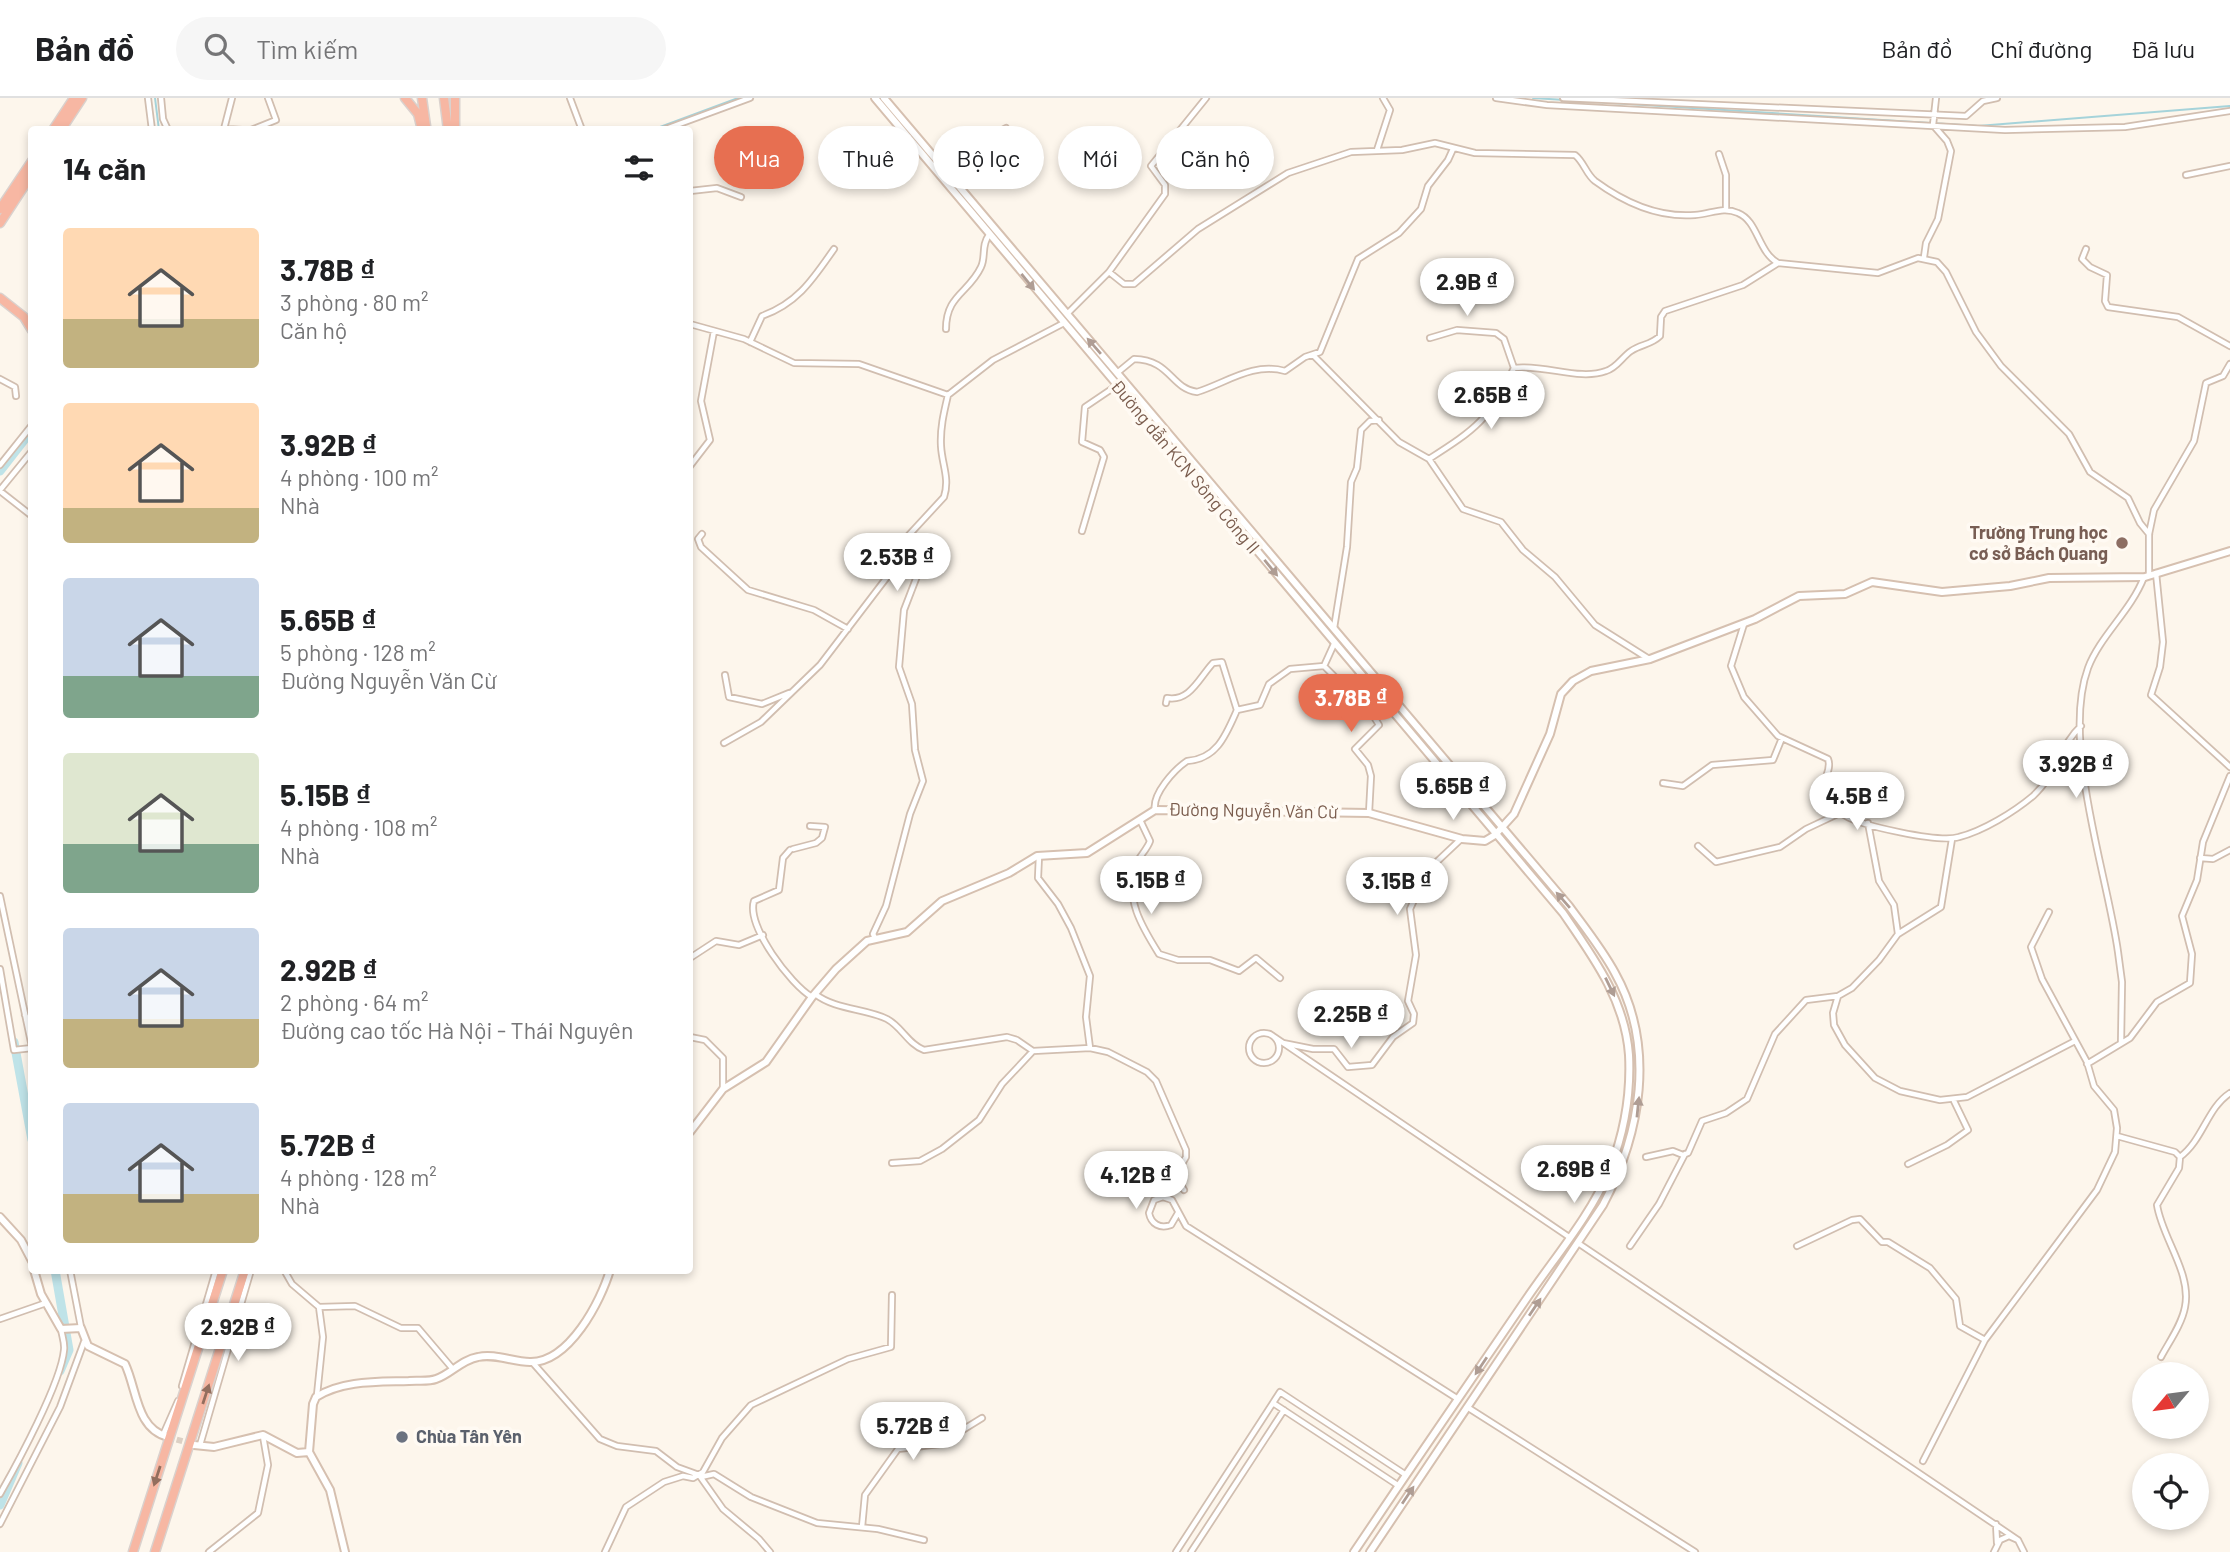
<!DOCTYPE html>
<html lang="vi">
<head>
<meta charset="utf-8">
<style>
  :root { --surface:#fff; --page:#f6f6f6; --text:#202124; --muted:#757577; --line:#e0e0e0; --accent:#e76f51 }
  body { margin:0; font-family:Barlow,sans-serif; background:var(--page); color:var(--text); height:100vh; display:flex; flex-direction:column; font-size:26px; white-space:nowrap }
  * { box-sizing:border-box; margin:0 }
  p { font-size:23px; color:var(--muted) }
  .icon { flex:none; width:38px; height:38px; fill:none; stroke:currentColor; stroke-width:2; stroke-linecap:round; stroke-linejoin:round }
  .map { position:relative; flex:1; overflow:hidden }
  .side { position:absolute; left:28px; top:28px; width:665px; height:1148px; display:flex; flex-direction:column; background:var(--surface); border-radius:7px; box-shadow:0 4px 10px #0003 }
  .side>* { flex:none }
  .guide { position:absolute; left:714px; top:28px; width:665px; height:63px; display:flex; gap:14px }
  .needle { width:46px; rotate:241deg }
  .tools { position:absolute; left:2132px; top:1264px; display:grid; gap:14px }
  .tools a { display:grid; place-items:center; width:77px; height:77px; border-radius:50%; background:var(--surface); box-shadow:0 4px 10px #0003; font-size:35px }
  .price { position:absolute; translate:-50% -60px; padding:0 16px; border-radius:24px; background:#fff; color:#222; font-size:23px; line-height:46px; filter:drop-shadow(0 2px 4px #0008) }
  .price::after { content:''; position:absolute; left:50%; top:42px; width:21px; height:16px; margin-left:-10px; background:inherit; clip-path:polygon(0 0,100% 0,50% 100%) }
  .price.current { background:var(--accent); color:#fff }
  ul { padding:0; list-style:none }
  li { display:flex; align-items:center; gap:21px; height:175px; padding:0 35px }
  li span { display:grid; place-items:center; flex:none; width:196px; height:140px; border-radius:7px; color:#555 }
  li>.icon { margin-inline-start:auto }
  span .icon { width:84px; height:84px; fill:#fffc; stroke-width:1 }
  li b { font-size:30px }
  h2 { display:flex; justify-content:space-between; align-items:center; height:84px; padding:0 35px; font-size:30px }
  .chip { padding:0 24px; border-radius:32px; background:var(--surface); box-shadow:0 4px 10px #0003; font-size:24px; line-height:63px }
  .chip.current { background:var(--accent); color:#fff }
  header { display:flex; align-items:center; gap:42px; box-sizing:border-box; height:98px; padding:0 35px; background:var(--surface); border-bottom:2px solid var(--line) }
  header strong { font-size:33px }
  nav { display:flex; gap:38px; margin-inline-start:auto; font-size:24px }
  .search { width:490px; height:63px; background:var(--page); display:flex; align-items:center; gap:18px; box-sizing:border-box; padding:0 24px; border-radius:38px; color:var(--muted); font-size:26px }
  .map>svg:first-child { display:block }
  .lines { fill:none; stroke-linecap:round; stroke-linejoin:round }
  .stream { stroke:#a5d3da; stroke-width:2 }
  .river { stroke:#bfe3e8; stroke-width:9 }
  .secondary-tunnel { stroke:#dcd0c4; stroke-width:6; stroke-dasharray:6 3; stroke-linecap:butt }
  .street-casing { stroke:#d1beb0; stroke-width:8 }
  .secondary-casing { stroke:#d6c0b0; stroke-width:10 }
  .highway-casing { stroke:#dad1cd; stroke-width:11 }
  .street { stroke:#fff; stroke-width:4.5 }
  .secondary { stroke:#fff; stroke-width:6 }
  .highway { stroke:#f7b7a3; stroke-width:8 }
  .oneway { fill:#af9d94 }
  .oneway2 { fill:#936e5e }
  .education-dot { fill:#8d6e63; stroke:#fffaf3; stroke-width:2.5 }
  .worship-dot { fill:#6b7280; stroke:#fffaf3; stroke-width:2.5 }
  .labels { text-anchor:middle; stroke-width:7; stroke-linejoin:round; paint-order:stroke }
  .street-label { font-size:18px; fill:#7a5c4d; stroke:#fffaf3 }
  .education-label { font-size:18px; font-weight:bold; fill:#785e54; stroke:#fffaf3; text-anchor:end }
  .worship-label { font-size:18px; font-weight:bold; fill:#5b616d; stroke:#fffaf3; text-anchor:start }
</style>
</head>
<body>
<header>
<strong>Bản đồ</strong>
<div class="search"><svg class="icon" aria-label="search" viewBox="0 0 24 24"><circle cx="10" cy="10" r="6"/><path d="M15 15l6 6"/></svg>Tìm kiếm</div>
<nav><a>Bản đồ</a><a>Chỉ đường</a><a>Đã lưu</a></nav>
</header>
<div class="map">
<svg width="2230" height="1454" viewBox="0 0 2230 1454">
  <rect width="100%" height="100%" fill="#fdf6ec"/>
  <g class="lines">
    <path class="stream" d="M155,0L159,32
      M1533,0L1978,28L2230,8
      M652,32L738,0"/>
    <path class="river" d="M0,373L32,332
      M14,944L32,1042
      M55,1172L69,1252L60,1273
      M0,1407L18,1365"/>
    <path class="secondary-tunnel" d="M168,1339L192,1346"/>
    <g class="street-casing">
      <path id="street" d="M148,0L152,32
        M161,0L163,21L168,32
        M570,0L582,32
        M1496,0L1547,7L2005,32L2125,29L2230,13
        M1563,0L1966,18L1983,3L1997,0
        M224,31L232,0
        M224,31L242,32
        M251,32L276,22L268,0
        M663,32L750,0
        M1377,52L1390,12L1383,0
        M1719,56L1726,77V111
        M938,64L965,44L982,43L1006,30
        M2186,77L2230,68
        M690,93L717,90L741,99
        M2086,151L2082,161L2090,169L2107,177L2105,203L2108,209L2178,219L2230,248
        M1924,159L1926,145L1938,121L1951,53L1947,43L1933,27L1936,0
        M1109,174L1124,186H1134L1198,131L1288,75L1351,54L1402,52L1435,45L1475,55L1575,57C1584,64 1586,76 1595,83C1625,105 1658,120 1695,117C1711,116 1723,108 1738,115C1758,123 1758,154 1778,165L1878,175L1918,160L1937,164L1946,174L1976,234L2001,268L2069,336L2090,374L2128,400L2140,425L2149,436
        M1067,216L1109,174L1165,96V87L1151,68L1206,0
        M690,226L744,241L794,265L859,266L948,297
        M946,231C946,197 969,195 981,169C986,159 981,147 989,137
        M750,244L762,218C798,205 813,181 834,151
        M1313,257L1399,344L1429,361L1463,411L1501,424L1523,452L1555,479L1595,527L1649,561
        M1514,270C1545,266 1579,283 1606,273C1617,270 1622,259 1631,253C1641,246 1651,247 1660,238L1661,219L1665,213L1743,187L1778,165
        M1117,275L1134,261C1171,262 1170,290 1197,294C1226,285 1253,264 1285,273L1305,259L1320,254L1358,161L1399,135L1421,111L1428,88L1448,62L1453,51
        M0,281L15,289L16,298
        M1429,361C1476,331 1490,321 1514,270L1504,241L1496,235L1457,232L1430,240
        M0,367L32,327
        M690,368L710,342L701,303L714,233
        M0,392L32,353
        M0,393L32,418
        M1082,433L1104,359L1100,352L1082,344L1085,309L1116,288
        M702,436L698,441L701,449L748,492L814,512L848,531
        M2156,475L2163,544L2160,569L2151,597L2230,669
        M2149,476V436L2154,412L2194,343L2206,285L2223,278L2230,266
        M1744,526L1731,568L1744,599L1778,638L1828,661C1833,674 1818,684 1827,696C1831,703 1838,712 1844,717C1861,728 1939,745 1959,739C1983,733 2014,714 2033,698C2057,676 2060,647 2081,628
        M1334,530L1347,449L1351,384L1357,370L1361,332L1370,323L1379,322
        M1324,568L1343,587L1349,605L1374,619L1379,627L1355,651L1368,667L1371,678L1369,715
        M725,577L729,599L762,606L789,595
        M1166,605L1167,600C1190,604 1199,580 1213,565L1222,564L1237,612
        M724,645L761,624L820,567L910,449
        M1663,685L1683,688L1712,667L1773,662L1782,640
        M1155,712C1152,696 1174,672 1187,663C1217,661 1226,637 1237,612L1260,607L1269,586L1290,571L1324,568L1334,546
        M1140,722L1150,743C1147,752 1139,758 1136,767C1124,800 1142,829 1159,856L1178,862H1210L1239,873L1256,860L1280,880
        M1868,725L1879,783L1894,807L1898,836
        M1698,748L1716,764L1780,749L1806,731L1842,714
        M793,751L816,745L822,740L825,729L810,728
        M790,752L783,760L779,792L754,803C746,828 791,887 812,899
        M1039,758L1038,780L1058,806L1071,830L1090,878L1086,919L1090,950
        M2200,760L2213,761L2230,752
        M0,798L32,949
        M875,840L873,836L886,808L910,716L923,683L915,652L912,606L899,569L904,512L919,473L908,438L944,399C950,380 942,367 941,348C940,330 944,314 948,297L993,262L1062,226
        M690,860L716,843L739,847L763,837
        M0,871L14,952L32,950
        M815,896C836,912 864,910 887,921C902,929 908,946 924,952L1007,939L1017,942L1033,953L1090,950L1108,954L1147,974L1156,983L1186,1052V1059L1175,1078L1184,1092
        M1838,898L1833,915L1834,927L1845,947L1875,980L1900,993L1940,1002L1967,999L2075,943
        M25,917L32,929
        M1249 950a15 15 0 1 1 30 0a15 15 0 1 1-30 0Z
        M1270,936L1569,1139
        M690,939L705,942L723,960V991
        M1283,945L1313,951H1334L1348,969L1372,967L1393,939L1413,925L1414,916L1408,903L1416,857L1410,811L1427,773L1461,741
        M2121,945L2122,884L2118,854C2107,775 2061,644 2088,570C2100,538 2131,513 2144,479
        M2087,966L2130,940L2157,904L2190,885L2192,856L2182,818L2197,782L2203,744L2230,678
        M2117,1038L2175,1054L2180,1059
        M1646,1059L1673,1053L1683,1057L1688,1055L1702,1023L1726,1015L1747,1001L1775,936L1806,902L1838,898L1852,890L1879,862L1898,836L1941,809L1952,741
        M892,1065L920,1063L942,1051L979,1022L1002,986L1033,953
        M1908,1066L1947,1047L1968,1032L1954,1003
        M1178,1115L1171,1127C1160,1131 1151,1126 1149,1115L1154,1102L1163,1099L1172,1102L1186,1128L1458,1301
        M1578,1145L2018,1442
        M1630,1148L1659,1106L1685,1056
        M1797,1148L1852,1122L1860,1121L1882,1144H1888L1930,1170L1956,1201L1960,1228L1985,1242
        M70,1172L81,1229
        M284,1172L292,1186L319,1209L323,1239L317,1297
        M319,1209L355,1208L401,1230H418L452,1270
        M0,1221L46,1205
        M2161,1259C2169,1244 2182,1226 2185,1209C2192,1175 2162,1140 2157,1107L2179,1070L2180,1059C2203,1042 2207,1010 2230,995
        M533,1265L600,1341L617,1348L656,1353L677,1369L699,1377L723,1411L759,1441L770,1454
        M182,1288L216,1172
        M1273,1305L1399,1388
        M1467,1309L1695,1454
        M163,1337L178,1303
        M200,1347L251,1172
        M1923,1363L1985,1242L2097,1092L2115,1054L2117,1030L2114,1012L2094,988L2087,964L2042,881L2031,849L2049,814
        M701,1379L714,1376L751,1399L817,1425L878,1431L924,1442
        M0,1396C17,1366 61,1285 64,1252C65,1245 62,1238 61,1231
        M0,1426L60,1309L84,1244
        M1996,1426L1997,1445
        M862,1429L865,1397L898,1351L940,1346L982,1320
        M209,1454L258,1415L268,1367L263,1338
        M605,1454L626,1409L664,1384L683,1378L693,1380L703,1374L722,1340L751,1307L848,1261L891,1249L892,1197
        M1176,1454L1280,1294L1406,1377
        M1191,1454L1284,1312
        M1994,1454L2000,1442L2009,1438L2018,1442L2024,1454"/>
    </g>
    <g class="secondary-casing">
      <path id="secondary" d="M875,0L1563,815C1594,860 1625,902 1629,957C1631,996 1624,1035 1610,1071C1591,1117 1555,1159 1527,1200C1469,1285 1411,1369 1354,1454
        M884,0L1569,808C1585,830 1602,851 1615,875C1656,949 1641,1035 1603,1107L1370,1454
        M690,1034L723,991L766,964L812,899L836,871L867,843L907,834L942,803L1009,775L1037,758L1087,755L1155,712L1369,715L1462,741L1485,743L1495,737L1514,716L1550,636L1561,596L1573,583L1591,573L1650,561L1755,521L1799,498L1845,496L1872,484L1942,494L2010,488L2049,480L2145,479L2230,453
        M0,1119L21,1142L32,1163
        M34,1172L41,1196L61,1231L81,1230L88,1248L125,1266C137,1291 136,1331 168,1339
        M194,1347L214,1349L263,1337L297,1355L309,1354L313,1306L316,1299C343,1282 378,1284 409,1283C417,1282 428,1284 436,1281C451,1276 461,1262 478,1259C495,1255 513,1264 530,1264C569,1265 601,1203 610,1172
        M309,1354L330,1392L345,1454"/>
    </g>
    <g class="highway-casing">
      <path id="highway" d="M405,0L418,16L422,32
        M422,0L426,28
        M444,0L448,32
        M53,32L74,0
        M61,32L82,0
        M455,32V0
        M0,111L32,63
        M0,125L32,76
        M0,200L24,219L32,232
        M133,1454L223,1172
        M155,1454L245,1172"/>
    </g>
    <use href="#street" class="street"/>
    <use href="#secondary" class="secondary"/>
    <use href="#highway" class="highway"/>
  </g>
  <defs><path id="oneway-solid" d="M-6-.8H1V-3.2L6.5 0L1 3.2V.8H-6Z" transform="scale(1.75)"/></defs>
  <g class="oneway">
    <use href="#oneway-solid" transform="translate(1028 184) rotate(51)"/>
    <use href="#oneway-solid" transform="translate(1094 248) rotate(-131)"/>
    <use href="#oneway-solid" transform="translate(1271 470) rotate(51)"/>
    <use href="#oneway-solid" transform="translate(1563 802) rotate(-131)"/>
    <use href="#oneway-solid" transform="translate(1610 889) rotate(64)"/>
    <use href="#oneway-solid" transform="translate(1638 1009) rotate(-84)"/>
    <use href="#oneway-solid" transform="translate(1535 1209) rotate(-56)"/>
    <use href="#oneway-solid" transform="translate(1481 1268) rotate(124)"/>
    <use href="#oneway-solid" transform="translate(1408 1397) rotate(-56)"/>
  </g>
  <g class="oneway2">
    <use href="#oneway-solid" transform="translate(206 1296) rotate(-72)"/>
    <use href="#oneway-solid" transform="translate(157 1378) rotate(108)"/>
  </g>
  <circle class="education-dot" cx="2122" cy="445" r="7"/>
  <circle class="worship-dot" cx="402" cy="1339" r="7"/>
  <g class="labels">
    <g class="street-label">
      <text transform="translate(1185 369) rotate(50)" y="6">Đường dẫn KCN Sông Công II</text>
      <text transform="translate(1253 713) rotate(1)" y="6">Đường Nguyễn Văn Cừ</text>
    </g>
    <g class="education-label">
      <text x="2108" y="441">Trường Trung học<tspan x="2108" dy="21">cơ sở Bách Quang</tspan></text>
    </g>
    <g class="worship-label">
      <text x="416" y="1345">Chùa Tân Yên</text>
    </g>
  </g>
</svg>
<div class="tools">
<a><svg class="needle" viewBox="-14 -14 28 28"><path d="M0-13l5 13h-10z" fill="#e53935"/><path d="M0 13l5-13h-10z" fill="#757577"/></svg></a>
<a><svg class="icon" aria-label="locate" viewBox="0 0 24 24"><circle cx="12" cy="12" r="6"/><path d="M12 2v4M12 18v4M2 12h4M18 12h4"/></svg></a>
</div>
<b class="price" style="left:1467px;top:220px">2.9B ₫</b>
<b class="price" style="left:1491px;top:333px">2.65B ₫</b>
<b class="price" style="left:897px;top:495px">2.53B ₫</b>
<b class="price current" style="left:1351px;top:636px">3.78B ₫</b>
<b class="price" style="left:2076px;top:702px">3.92B ₫</b>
<b class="price" style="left:1453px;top:724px">5.65B ₫</b>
<b class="price" style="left:1857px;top:734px">4.5B ₫</b>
<b class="price" style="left:1151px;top:818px">5.15B ₫</b>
<b class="price" style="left:1397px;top:819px">3.15B ₫</b>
<b class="price" style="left:1351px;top:952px">2.25B ₫</b>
<b class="price" style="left:1574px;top:1107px">2.69B ₫</b>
<b class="price" style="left:1136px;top:1113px">4.12B ₫</b>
<b class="price" style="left:238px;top:1265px">2.92B ₫</b>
<b class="price" style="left:913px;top:1364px">5.72B ₫</b>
<div class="guide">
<a class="chip current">Mua</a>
<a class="chip">Thuê</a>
<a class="chip">Bộ lọc</a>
<a class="chip">Mới</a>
<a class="chip">Căn hộ</a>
</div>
<section class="side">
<h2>14 căn<svg class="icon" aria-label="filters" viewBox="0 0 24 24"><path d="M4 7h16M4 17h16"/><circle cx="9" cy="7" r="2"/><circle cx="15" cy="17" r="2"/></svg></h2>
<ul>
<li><span style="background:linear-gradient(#ffd9b3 65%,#c2b280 0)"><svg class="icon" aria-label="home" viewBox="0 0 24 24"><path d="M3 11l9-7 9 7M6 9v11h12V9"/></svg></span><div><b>3.78B ₫</b><p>3 phòng · 80 m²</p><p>Căn hộ</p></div></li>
<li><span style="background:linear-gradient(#ffd9b3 75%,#c2b280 0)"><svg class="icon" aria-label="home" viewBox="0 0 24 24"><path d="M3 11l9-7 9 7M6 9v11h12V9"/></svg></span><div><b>3.92B ₫</b><p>4 phòng · 100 m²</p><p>Nhà</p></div></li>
<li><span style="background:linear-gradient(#c9d6e8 70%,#7fa58c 0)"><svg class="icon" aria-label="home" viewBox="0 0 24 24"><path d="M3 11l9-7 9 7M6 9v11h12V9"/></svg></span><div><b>5.65B ₫</b><p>5 phòng · 128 m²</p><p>Đường Nguyễn Văn Cừ</p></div></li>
<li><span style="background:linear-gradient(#dfe7d0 65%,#7fa58c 0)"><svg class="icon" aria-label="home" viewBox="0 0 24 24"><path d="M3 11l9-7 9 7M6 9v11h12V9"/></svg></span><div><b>5.15B ₫</b><p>4 phòng · 108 m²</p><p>Nhà</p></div></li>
<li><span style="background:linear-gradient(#c9d6e8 65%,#c2b280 0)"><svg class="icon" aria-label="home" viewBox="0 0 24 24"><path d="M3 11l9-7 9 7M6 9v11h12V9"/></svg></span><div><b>2.92B ₫</b><p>2 phòng · 64 m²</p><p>Đường cao tốc Hà Nội - Thái Nguyên</p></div></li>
<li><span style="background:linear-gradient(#c9d6e8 65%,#c2b280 0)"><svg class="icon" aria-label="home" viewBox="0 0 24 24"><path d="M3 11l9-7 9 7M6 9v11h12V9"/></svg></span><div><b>5.72B ₫</b><p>4 phòng · 128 m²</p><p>Nhà</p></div></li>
</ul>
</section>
</div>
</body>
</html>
